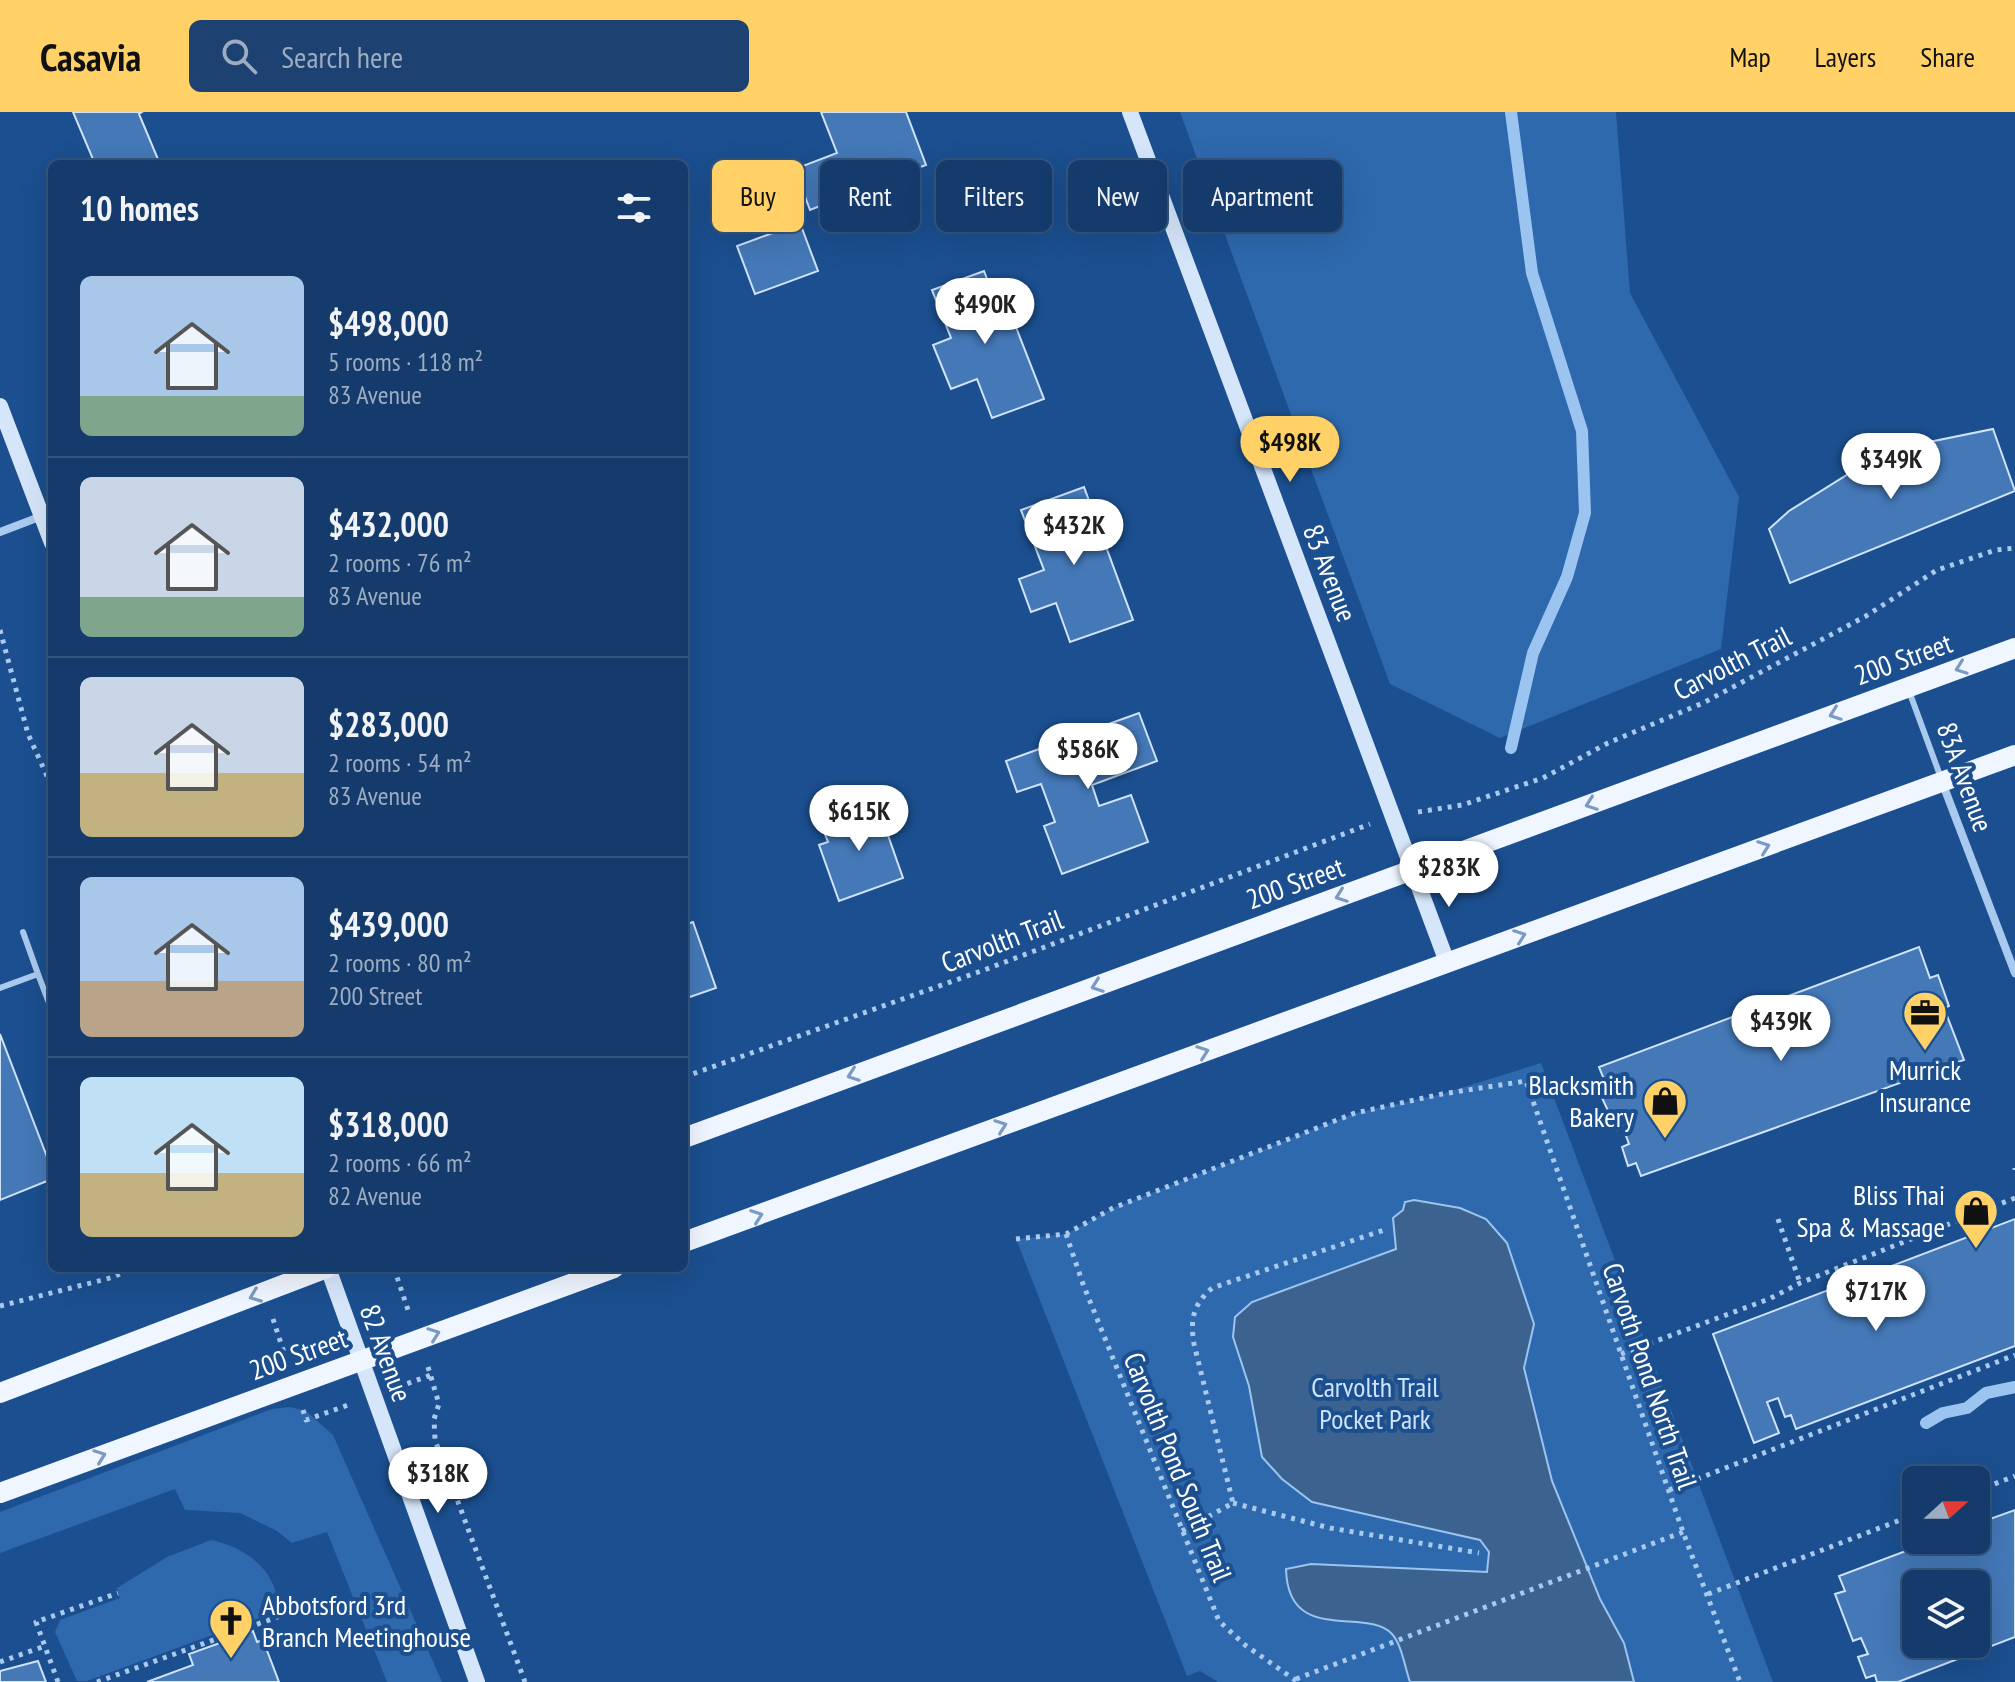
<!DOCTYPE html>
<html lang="en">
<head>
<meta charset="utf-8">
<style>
  :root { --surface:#143b6b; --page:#1d4271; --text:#f1f3f6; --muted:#9dadc1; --line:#33557e; --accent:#ffd166 }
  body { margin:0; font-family:"PT Sans Narrow",sans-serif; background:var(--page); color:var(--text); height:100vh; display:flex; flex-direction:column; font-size:30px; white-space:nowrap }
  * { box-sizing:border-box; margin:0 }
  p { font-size:26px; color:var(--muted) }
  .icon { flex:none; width:44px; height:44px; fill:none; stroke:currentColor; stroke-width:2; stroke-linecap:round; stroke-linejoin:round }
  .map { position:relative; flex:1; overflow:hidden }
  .panel { position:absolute; left:48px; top:48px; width:640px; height:1112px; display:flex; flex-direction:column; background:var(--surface); border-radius:12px; box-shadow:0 8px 32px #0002,0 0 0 2px var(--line) }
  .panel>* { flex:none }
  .hud { position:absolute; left:712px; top:48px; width:760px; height:72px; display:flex; gap:16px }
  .needle { width:52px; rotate:69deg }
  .buttons { position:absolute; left:1902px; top:1354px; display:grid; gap:16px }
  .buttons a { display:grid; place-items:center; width:88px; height:88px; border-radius:12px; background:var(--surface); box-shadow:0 8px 32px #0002,0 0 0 2px var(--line); font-size:40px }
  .price { position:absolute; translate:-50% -68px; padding:0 18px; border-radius:28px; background:#fff; color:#222; font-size:26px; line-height:52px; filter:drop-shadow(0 2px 4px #0008) }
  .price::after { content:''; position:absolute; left:50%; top:48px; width:24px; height:18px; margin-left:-12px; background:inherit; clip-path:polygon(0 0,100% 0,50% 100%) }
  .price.on { background:var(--accent); color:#111 }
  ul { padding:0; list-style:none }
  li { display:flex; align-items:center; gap:24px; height:200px; padding:0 32px }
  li+li { border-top:2px solid var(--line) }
  li span { display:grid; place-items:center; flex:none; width:224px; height:160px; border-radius:12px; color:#555 }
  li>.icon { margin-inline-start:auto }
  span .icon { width:96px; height:96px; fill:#fffc; stroke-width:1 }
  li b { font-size:34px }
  h2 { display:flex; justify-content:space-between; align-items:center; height:96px; padding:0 32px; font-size:34px }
  .chip { padding:0 28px; border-radius:12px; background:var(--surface); box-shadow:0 8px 32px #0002,0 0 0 2px var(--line); font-size:28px; line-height:72px }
  .chip.on { background:var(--accent); color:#111 }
  header { display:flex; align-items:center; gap:48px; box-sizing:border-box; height:112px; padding:0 40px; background:var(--accent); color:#111 }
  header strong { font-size:38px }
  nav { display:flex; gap:44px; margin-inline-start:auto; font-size:28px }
  .search { width:560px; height:72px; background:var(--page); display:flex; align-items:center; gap:20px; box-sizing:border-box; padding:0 28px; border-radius:12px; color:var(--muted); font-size:30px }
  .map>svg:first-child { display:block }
  .green { fill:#2e69ad }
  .water { fill:#3c6290; stroke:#9cc4f0; stroke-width:2 }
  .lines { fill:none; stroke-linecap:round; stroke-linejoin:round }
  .stream { stroke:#9cc4f0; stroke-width:12 }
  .building { fill:#4478b7; stroke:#cfe3fa; stroke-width:2; fill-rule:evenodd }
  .path { stroke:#a9c9ee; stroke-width:5; stroke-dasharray:4 6; stroke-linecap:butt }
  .lane { stroke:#a9c9ee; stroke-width:6 }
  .street { stroke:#a9c9ee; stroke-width:8 }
  .secondary { stroke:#d6e6fa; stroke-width:16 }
  .primary { stroke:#f0f6ff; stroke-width:20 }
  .oneway { stroke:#7b9ac1 }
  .labels { text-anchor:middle; stroke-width:8; stroke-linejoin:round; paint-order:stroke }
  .street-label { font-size:28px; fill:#fff; stroke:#1b4f8f }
  .poi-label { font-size:28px; fill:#fff; stroke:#1b4f8f; text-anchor:end }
  .park-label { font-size:28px; fill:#cfe3fa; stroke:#1b4f8f }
</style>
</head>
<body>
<header>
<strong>Casavia</strong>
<div class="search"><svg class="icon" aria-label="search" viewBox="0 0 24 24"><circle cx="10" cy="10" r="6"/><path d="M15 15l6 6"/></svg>Search here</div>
<nav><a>Map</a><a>Layers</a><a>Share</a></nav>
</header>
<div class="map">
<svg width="2015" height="1570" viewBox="0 0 2015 1570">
  <rect width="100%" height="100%" fill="#1b4f8f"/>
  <path class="green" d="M1180,0H1616L1630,181L1739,385L1721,537L1500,626L1390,572Z
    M1541,951L1773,1570H1218L1200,1559L1187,1564L1016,1127L1066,1122L1113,1096L1355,1001L1442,982Z
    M290,1295L306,1299L333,1323L442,1570H387L327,1420L292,1431L277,1419L240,1401L185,1398L175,1377L0,1441V1400L272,1297Z
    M211,1428C247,1436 279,1459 278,1499L87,1569H77L55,1520L60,1508L120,1486L117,1476L167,1445Z"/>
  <path class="water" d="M1414,1088L1460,1096L1486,1107L1507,1131L1534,1212L1524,1256L1552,1369L1600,1487L1624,1531L1634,1570H1410C1405,1556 1402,1533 1392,1522C1366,1494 1288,1534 1286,1457L1311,1452L1487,1460L1489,1440L1480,1428L1312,1390L1282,1367L1262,1345L1249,1274L1233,1225L1235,1205L1252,1190L1396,1137L1393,1106L1403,1098L1405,1090Z"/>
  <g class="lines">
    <path class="stream" d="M1511,0L1532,161L1582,319L1585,401L1567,465L1533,541L1511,636
      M1926,1311L1943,1301L1967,1296L1986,1281L2015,1275"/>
  </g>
  <path class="building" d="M73,0H142L139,2L160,52H95Z
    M821,0H906L926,53L810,98L795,57L837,41Z
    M800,111L818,159L755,182L737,134Z
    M984,159L996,190L1005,187L1044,287L992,306L977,267L951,277L933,233L951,226L932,178Z
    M1993,317L2015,379L1790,471L1769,417L1789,399L1850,361L1898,340L1896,335L1917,327L1919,332Z
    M1084,375L1133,508L1070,530L1056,491L1031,500L1019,467L1044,458L1021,398Z
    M1139,601L1157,649L1092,673L1099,694L1131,683L1148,730L1062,762L1044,714L1055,710L1041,672L1017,680L1006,649Z
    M877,692L903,766L839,789L819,733L828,730L821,712Z
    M693,810L716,876L684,887V813Z
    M1919,835L1930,866L1938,863L1949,894L1944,896L1964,948L1641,1064L1636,1051L1628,1054L1622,1035L1629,1032L1623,1016L1617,1018L1596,973L1605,970L1599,955Z
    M0,922L52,1058V1067L0,1088Z
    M2015,1107V1234L1796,1317L1791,1303L1785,1305L1778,1286L1767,1290L1779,1321L1754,1331L1713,1222Z
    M2015,1398V1525L1898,1570H1877L1875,1563L1866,1566L1858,1545L1868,1542L1861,1526L1853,1529L1835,1482L1845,1479L1839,1464L1935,1428H1976V1412ZM1916,1472H1976V1532H1916Z
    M253,1519L257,1530L263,1528L279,1570H147L193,1553L189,1542Z
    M38,1549L46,1570H0V1559Z"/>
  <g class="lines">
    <path class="path" d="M0,518L28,622L52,675
      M1418,700L1462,693L1543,666L1608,631L1703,591L1866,504L1937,458L1996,438L2015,436
      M684,965L984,858L1370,712
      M2015,1056V1058
      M1778,1107L1800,1171
      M1066,1122L1083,1172L1219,1509L1245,1533L1298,1570
      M1016,1127L1066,1122L1113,1096L1355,1001L1442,982L1526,969L1683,1420L1740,1570
      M394,1156L409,1201
      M0,1194L114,1165L131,1156
      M273,1207L286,1247
      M1621,1242L1769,1187L1800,1171L2015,1086
      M428,1255L439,1292L434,1307L435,1328L525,1570
      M398,1275L431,1263
      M303,1298L306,1308L351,1292
      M1669,1378L2015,1243
      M1976,1379L2015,1364
      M1233,1391L1330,1416L1479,1441
      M1182,1419L1233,1391L1194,1232C1190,1207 1193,1193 1212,1176L1387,1117
      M1708,1482L1916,1402
      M0,1550L45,1534
      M1296,1567L1683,1420
      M58,1570L36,1510L118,1481
      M97,1570L280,1504"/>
    <path class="lane" d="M1909,579L1941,666
      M23,820L38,862
      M0,876L38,862L52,899"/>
    <path class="street" d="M0,420L42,404
      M1942,670L2015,861"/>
    <path class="secondary" d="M1130,0L1447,850
      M0,294L52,431
      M328,1156L477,1570"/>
    <path class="primary" d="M684,1026L2015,536
      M684,1130L2015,643
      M0,1281L327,1156
      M0,1381L614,1156"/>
  </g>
  <defs><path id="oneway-chevron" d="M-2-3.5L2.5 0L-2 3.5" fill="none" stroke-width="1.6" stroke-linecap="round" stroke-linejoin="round" transform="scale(2)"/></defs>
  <g class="oneway">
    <use href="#oneway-chevron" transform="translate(1961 556) rotate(160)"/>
    <use href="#oneway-chevron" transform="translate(1835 602) rotate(160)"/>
    <use href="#oneway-chevron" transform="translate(1591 692) rotate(160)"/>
    <use href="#oneway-chevron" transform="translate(1764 735) rotate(-20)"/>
    <use href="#oneway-chevron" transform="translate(1341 784) rotate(160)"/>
    <use href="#oneway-chevron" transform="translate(1520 824) rotate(-20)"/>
    <use href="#oneway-chevron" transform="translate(1097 874) rotate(160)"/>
    <use href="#oneway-chevron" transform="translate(1203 940) rotate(-20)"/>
    <use href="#oneway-chevron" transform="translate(853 963) rotate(160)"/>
    <use href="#oneway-chevron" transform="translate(1001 1014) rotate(-20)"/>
    <use href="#oneway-chevron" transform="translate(757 1104) rotate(-20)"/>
    <use href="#oneway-chevron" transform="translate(255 1184) rotate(159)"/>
    <use href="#oneway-chevron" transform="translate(434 1222) rotate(-20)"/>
    <use href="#oneway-chevron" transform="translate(100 1344) rotate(-20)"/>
  </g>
  <defs>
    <g id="office-pin" transform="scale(2.3)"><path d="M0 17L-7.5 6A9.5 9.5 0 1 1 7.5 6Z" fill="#ffd166" stroke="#1b4f8f"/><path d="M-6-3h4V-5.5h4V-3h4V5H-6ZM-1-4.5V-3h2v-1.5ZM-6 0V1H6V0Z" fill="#111"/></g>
    <g id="shop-pin" transform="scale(2.3)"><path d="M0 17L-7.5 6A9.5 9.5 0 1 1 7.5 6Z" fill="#ffd166" stroke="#1b4f8f"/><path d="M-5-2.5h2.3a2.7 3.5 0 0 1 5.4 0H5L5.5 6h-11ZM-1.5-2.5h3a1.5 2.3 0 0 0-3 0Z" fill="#111"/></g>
    <g id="church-pin" transform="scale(2.3)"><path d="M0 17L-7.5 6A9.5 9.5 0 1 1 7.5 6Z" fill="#ffd166" stroke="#1b4f8f"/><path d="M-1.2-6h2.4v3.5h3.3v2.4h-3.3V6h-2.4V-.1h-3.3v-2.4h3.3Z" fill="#111"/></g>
  </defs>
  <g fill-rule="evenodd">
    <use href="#office-pin" x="1925" y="901"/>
    <use href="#shop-pin" x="1665" y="989"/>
    <use href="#shop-pin" x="1976" y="1099"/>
    <use href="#church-pin" x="231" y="1509"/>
  </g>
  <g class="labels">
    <g class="street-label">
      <text transform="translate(1330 461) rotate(69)" y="10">83 Avenue</text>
      <text transform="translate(1903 547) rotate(-20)" y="10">200 Street</text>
      <text transform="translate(1732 551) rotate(-27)" y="10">Carvolth Trail</text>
      <text transform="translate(1965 665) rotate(70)" y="10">83A Avenue</text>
      <text transform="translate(1295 771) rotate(-20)" y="10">200 Street</text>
      <text transform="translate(1002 829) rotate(-21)" y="10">Carvolth Trail</text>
      <text transform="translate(386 1241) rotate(70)" y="10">82 Avenue</text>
      <text transform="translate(298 1242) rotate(-20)" y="10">200 Street</text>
      <text transform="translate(1650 1264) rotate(71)" y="10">Carvoth Pond North Trail</text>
      <text transform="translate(1178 1355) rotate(68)" y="10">Carvolth Pond South Trail</text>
    </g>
    <g class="poi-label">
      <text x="1925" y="968" text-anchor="middle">Murrick<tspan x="1925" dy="32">Insurance</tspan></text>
      <text x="1634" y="983">Blacksmith<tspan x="1634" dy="32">Bakery</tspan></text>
      <text x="1945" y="1093">Bliss Thai<tspan x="1945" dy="32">Spa &amp; Massage</tspan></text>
      <text x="262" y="1503" text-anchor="start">Abbotsford 3rd<tspan x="262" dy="32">Branch Meetinghouse</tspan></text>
    </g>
    <g class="park-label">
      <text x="1375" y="1285">Carvolth Trail<tspan x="1375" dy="32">Pocket Park</tspan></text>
    </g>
  </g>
</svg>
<div class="buttons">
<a><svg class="needle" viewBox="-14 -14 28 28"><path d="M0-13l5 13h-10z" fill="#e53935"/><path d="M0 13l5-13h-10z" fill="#9dadc1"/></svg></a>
<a><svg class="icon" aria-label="layers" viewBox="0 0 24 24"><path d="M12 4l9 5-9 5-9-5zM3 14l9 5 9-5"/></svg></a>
</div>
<b class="price" style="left:985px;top:234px">$490K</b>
<b class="price on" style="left:1290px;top:372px">$498K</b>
<b class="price" style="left:1891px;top:389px">$349K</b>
<b class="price" style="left:1074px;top:455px">$432K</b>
<b class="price" style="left:1088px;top:679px">$586K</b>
<b class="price" style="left:859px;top:741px">$615K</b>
<b class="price" style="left:1449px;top:797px">$283K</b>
<b class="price" style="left:1781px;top:951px">$439K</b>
<b class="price" style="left:1876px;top:1221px">$717K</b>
<b class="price" style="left:438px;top:1403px">$318K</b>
<div class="hud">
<a class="chip on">Buy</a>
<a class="chip">Rent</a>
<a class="chip">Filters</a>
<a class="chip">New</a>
<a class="chip">Apartment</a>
</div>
<section class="panel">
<h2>10 homes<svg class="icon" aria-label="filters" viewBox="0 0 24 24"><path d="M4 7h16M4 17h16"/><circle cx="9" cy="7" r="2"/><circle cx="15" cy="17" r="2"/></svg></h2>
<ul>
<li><span style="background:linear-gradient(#a9c7e8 75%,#7fa58c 0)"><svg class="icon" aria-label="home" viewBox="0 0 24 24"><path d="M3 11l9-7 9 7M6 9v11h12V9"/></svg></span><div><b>$498,000</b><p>5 rooms · 118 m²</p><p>83 Avenue</p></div></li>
<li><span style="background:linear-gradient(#c9d6e8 75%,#7fa58c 0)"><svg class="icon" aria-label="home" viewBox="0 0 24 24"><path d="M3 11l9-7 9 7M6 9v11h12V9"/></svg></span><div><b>$432,000</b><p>2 rooms · 76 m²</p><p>83 Avenue</p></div></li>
<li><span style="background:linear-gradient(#c9d6e8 60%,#c2b280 0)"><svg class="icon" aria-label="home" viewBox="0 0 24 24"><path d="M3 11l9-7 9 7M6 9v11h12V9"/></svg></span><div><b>$283,000</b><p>2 rooms · 54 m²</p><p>83 Avenue</p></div></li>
<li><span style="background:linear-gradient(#a9c7e8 65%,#b9a48a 0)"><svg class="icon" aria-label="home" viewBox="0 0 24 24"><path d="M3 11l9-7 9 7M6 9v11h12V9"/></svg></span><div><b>$439,000</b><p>2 rooms · 80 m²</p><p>200 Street</p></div></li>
<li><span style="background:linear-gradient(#bfe0f5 60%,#c2b280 0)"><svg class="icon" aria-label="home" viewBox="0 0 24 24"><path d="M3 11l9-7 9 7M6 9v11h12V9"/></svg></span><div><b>$318,000</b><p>2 rooms · 66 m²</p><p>82 Avenue</p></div></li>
</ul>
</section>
</div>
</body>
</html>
